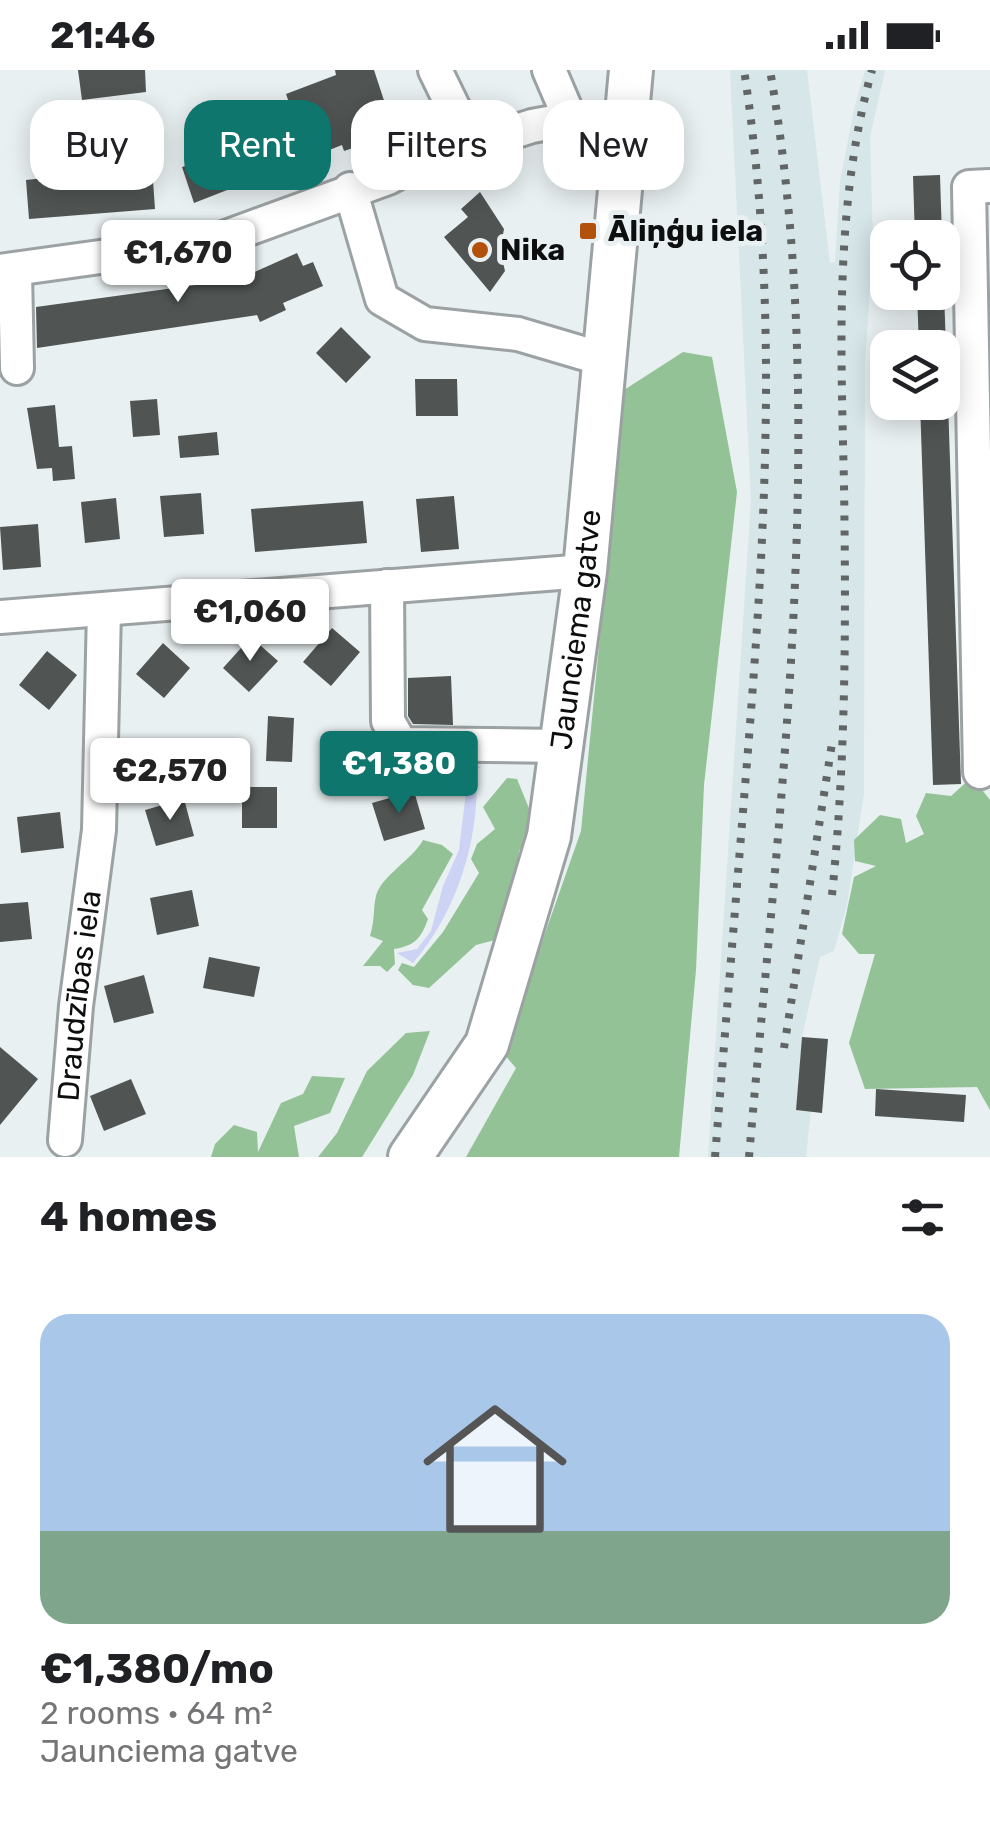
<!DOCTYPE html>
<html lang="en">
<head>
<meta charset="utf-8">
<style>
  :root { --surface:#fff; --page:#f6f6f6; --text:#202124; --muted:#757577; --line:#e0e0e0; --accent:#0f766e }
  body { margin:0; font-family:Rubik,sans-serif; background:var(--page); color:var(--text); height:100vh; display:flex; flex-direction:column; font-size:38px; white-space:nowrap }
  * { box-sizing:border-box; margin:0 }
  p { font-size:32px; color:var(--muted) }
  .icon { flex:none; width:55px; height:55px; fill:none; stroke:currentColor; stroke-width:2; stroke-linecap:round; stroke-linejoin:round }
  .map { position:relative; height:1087px; overflow:hidden }
  .side { display:flex; flex-direction:column; background:var(--surface); flex:1 }
  .side>* { flex:none }
  .banner { position:absolute; left:30px; top:30px; width:930px; height:90px; display:flex; gap:20px }
  .tools { position:absolute; left:870px; top:150px; display:grid; gap:20px }
  .tools a { display:grid; place-items:center; width:90px; height:90px; border-radius:20px; background:var(--surface); box-shadow:0 5px 25px #0003; font-size:50px }
  .price { position:absolute; translate:-50% -85px; padding:0 22px; border-radius:10px; background:#fff; color:#222; font-size:32px; line-height:65px; filter:drop-shadow(0 2px 5px #0008) }
  .price::after { content:''; position:absolute; left:50%; top:60px; width:30px; height:22px; margin-left:-15px; background:inherit; clip-path:polygon(0 0,100% 0,50% 100%) }
  .price.on { background:var(--accent); color:#fff }
  ul { padding:0; list-style:none }
  li { display:grid; align-content:center; gap:20px; height:530px; padding:0 40px }
  li+li { border-top:2px solid var(--line) }
  li span { display:grid; place-items:center; height:310px; border-radius:30px; color:#555 }
  li>.icon { margin-inline-start:auto }
  span .icon { width:180px; height:180px; fill:#fffc; stroke-width:1 }
  li b { font-size:42px }
  h2 { display:flex; justify-content:space-between; align-items:center; height:120px; padding:0 40px; font-size:42px }
  .pill { padding:0 35px; border-radius:30px; background:var(--surface); box-shadow:0 5px 25px #0003; font-size:35px; line-height:90px }
  .pill.on { background:var(--accent); color:#fff }
  .status { display:flex; justify-content:space-between; align-items:center; height:70px; padding:0 50px; background:var(--surface); direction:ltr }
  .status svg { height:28px; fill:currentColor }
  .map>svg:first-child { display:block }
  .built { fill:#d6e6e9 }
  .forest { fill:#93c296 }
  .water { fill:#cdd3f5 }
  .building { fill:#505554 }
  .lines { fill:none; stroke-linecap:round; stroke-linejoin:round }
  .minor-casing { stroke:#9ca2a3; stroke-width:38 }
  .major-casing { stroke:#9ca2a3; stroke-width:48 }
  .minor { stroke:#fff; stroke-width:32 }
  .major { stroke:#fff; stroke-width:42 }
  .rail { stroke:#616566; stroke-width:8; stroke-dasharray:5 10; stroke-linecap:butt }
  .poi-dot { fill:#b2520a; stroke:#e9f0f1; stroke-width:4 }
  .labels { text-anchor:middle; stroke-width:10; stroke-linejoin:round; paint-order:stroke }
  .poi-label { font-size:30px; font-weight:bold; fill:#0c0e0f; stroke:#e9f0f1; text-anchor:start }
  .street-label { font-size:30px; fill:#0c0e0f; stroke:#e9f0f1 }
</style>
</head>
<body>
<div class="status"><b>21:46</b><svg viewBox="0 0 49 12"><path d="M0 12V9h3v3zM5 12V6h3v6zM10 12V3h3v9zM15 12V0h3v12zM26 1h20v11H26zM47 4h2v5h-2z"/></svg></div>
<div class="map">
<svg width="990" height="1087" viewBox="0 0 990 1087">
  <rect width="100%" height="100%" fill="#e9f0f1"/>
  <path class="built" d="M730,0H807L830,193L835,192L840,112L854,39L865,0H885L870,67L873,170L865,294L864,723L847,835L834,881L820,887L802,967L796,1040L811,1041L806,1087H708L751,430Z"/>
  <path class="forest" d="M683,282L712,287L737,422L704,715L696,900L679,1087H466L516,998L503,983L581,761L624,320Z
    M972,707L990,730V1040L977,1017L865,1019L849,973L875,884H859L842,864L854,807L876,796L855,791L854,770L880,745L901,749L906,773L924,764L916,746L926,723L951,726Z
    M507,708L517,709L535,753L519,781L511,852L495,870L476,875L429,918L413,915L398,900L402,893L414,897L443,862L479,803L471,789L477,774L495,759L483,737Z
    M423,770L442,775L453,784L422,840L428,849C421,869 414,876 394,879L395,894L387,902L380,896H363L383,871L370,866C375,850 373,838 376,826C381,806 412,790 423,770Z
    M430,961L413,1005L362,1087H318L337,1063L367,1001L406,963Z
    M312,1006L345,1008L330,1043L294,1056L299,1087H211L215,1074L234,1055L257,1062L258,1082L281,1033L303,1024Z"/>
  <path class="water" d="M474,695L481,697L476,700C481,767 457,842 413,893L397,883L417,879L431,861L443,816L459,780L469,697Z"/>
  <path class="building" d="M78,0H145L146,22L82,30Z
    M335,0H374L395,64L344,81L342,75L194,133L182,97L249,76L247,71L272,61L268,52L292,41L286,24L336,5Z
    M152,96L155,139L29,149L26,110Z
    M940,105L942,168H915L913,106Z
    M480,122L504,159L500,180L505,201L490,222L444,167L468,147L461,139Z
    M297,183L303,196L313,192L323,216L283,233L286,240L260,252L257,245L37,278L36,237L239,209Z
    M917,222H944L946,278H919Z
    M341,257L371,287L346,313L316,283Z
    M415,309H457L458,346H416Z
    M157,329L160,365L133,367L130,331Z
    M920,332H948L961,714L933,715Z
    M55,335L59,377L72,376L75,409L53,411L52,398L37,399L27,338Z
    M217,362L219,385L180,388L178,366Z
    M201,423L204,464L164,467L160,426Z
    M454,426L459,479L421,482L416,429Z
    M116,428L120,469L85,473L81,432Z
    M363,431L367,473L255,482L251,439Z
    M38,454L41,497L3,500L0,457Z
    M332,558L360,582L331,616L303,592Z
    M251,567L278,591L249,622L223,598Z
    M163,573L190,598L164,628L136,604Z
    M47,581L77,605L49,640L19,615Z
    M451,606L453,655L413,654L408,646V608Z
    M268,646L294,648L292,692L266,691Z
    M242,717H277V758H242Z
    M414,721L425,759L384,771L372,733Z
    M184,729L194,766L156,776L145,740Z
    M60,742L64,778L21,783L17,747Z
    M192,820L199,856L157,865L150,828Z
    M28,832L32,869L0,872V834Z
    M209,887L260,897L254,927L203,918Z
    M144,905L154,943L114,953L104,916Z
    M802,967L828,969L822,1043L796,1040Z
    M0,977L38,1009L0,1055Z
    M131,1009L146,1044L104,1061L90,1026Z
    M876,1019L966,1025L964,1052L875,1046Z"/>
  <g class="lines">
    <g class="minor-casing">
      <g id="minor">
        <path d="M435,0L456,43L497,67"/>
        <path d="M549,0L570,49"/>
        <path d="M350,119L382,229L425,254L518,264L606,290"/>
        <path d="M0,201L215,171L388,108L416,93L532,56L570,49L627,54"/>
        <path d="M15,202L17,298"/>
        <path d="M387,516L388,651L401,674L561,676"/>
        <path d="M0,547L585,501"/>
        <path d="M980,702L969,117L990,116"/>
        <path id="s1" d="M65,1070L76,936L99,760L104,540"/>
      </g>
    </g>
    <g class="major-casing">
      <g id="major">
        <path id="s2" d="M410,1087L487,974L549,766L585,501L631,0"/>
      </g>
    </g>
    <use href="#minor" class="minor"/>
    <use href="#major" class="major"/>
    <path class="rail" d="M832,825C846,688 846,552 844,415C841,275 834,137 872,0
      M784,978L833,667
      M715,1087C726,951 737,815 748,680C766,452 779,226 744,0
      M749,1087C779,735 831,350 770,0"/>
  </g>
  <g class="poi-dot">
    <rect x="578" y="151" width="20" height="20" rx="5"/>
    <circle cx="480" cy="180" r="10"/>
  </g>
  <g class="labels">
    <g class="poi-label">
      <text x="608" y="171">Āliņģu iela</text>
      <text x="500" y="190">Nika</text>
    </g>
    <g class="street-label">
      <text dy="10" stroke="none"><textPath href="#s2" startOffset="562">Jaunciema gatve</textPath></text>
      <text dy="10" stroke="none"><textPath href="#s1" startOffset="145">Draudzības iela</textPath></text>
    </g>
  </g>
</svg>
<div class="tools">
<a><svg class="icon" aria-label="locate" viewBox="0 0 24 24"><circle cx="12" cy="12" r="6"/><path d="M12 2v4M12 18v4M2 12h4M18 12h4"/></svg></a>
<a><svg class="icon" aria-label="layers" viewBox="0 0 24 24"><path d="M12 4l9 5-9 5-9-5zM3 14l9 5 9-5"/></svg></a>
</div>
<b class="price" style="left:178px;top:235px">€1,670</b>
<b class="price" style="left:250px;top:594px">€1,060</b>
<b class="price on" style="left:399px;top:746px">€1,380</b>
<b class="price" style="left:170px;top:753px">€2,570</b>
<div class="banner">
<a class="pill">Buy</a>
<a class="pill on">Rent</a>
<a class="pill">Filters</a>
<a class="pill">New</a>
</div>
</div>
<section class="side">
<h2>4 homes<svg class="icon" aria-label="filters" viewBox="0 0 24 24"><path d="M4 7h16M4 17h16"/><circle cx="9" cy="7" r="2"/><circle cx="15" cy="17" r="2"/></svg></h2>
<ul>
<li><span style="background:linear-gradient(#a9c7e8 70%,#7fa58c 0)"><svg class="icon" aria-label="home" viewBox="0 0 24 24"><path d="M3 11l9-7 9 7M6 9v11h12V9"/></svg></span><div><b>€1,380/mo</b><p>2 rooms · 64 m²</p><p>Jaunciema gatve</p></div></li>
</ul>
</section>
</body>
</html>
